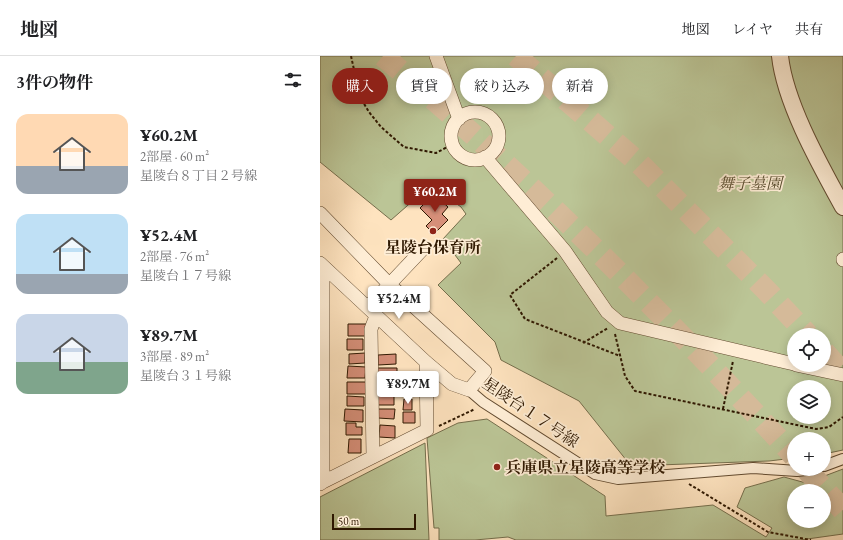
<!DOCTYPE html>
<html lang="ja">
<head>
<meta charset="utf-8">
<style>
  :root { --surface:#fff; --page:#f6f6f6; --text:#202124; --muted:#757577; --line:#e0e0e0; --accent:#8f2418 }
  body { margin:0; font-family:"EB Garamond","Noto Serif JP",serif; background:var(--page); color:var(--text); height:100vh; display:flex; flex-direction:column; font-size:15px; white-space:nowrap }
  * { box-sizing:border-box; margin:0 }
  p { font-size:13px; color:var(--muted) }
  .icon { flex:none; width:22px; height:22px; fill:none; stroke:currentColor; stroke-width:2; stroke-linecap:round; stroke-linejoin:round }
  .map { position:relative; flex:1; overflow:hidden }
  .drawer { display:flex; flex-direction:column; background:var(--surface); width:320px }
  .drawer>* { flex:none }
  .top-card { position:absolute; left:12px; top:12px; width:380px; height:36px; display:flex; gap:8px }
  .tools { position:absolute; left:467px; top:272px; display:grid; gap:8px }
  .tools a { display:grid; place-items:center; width:44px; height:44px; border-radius:50%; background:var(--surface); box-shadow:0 2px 10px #0003; font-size:20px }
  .scale { position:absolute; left:12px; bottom:10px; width:84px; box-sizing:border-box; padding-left:4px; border:2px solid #2f1801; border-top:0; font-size:11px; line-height:14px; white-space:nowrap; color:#2f1801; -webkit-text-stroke:3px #feedd5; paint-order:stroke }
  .price { position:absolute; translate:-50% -34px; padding:0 9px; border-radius:4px; background:#fff; color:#222; font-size:13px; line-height:26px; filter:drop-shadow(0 1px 2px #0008) }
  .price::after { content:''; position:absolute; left:50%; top:24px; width:12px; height:9px; margin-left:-6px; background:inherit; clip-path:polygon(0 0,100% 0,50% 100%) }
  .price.current { background:var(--accent); color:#fff }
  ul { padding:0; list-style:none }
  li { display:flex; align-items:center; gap:12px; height:100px; padding:0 16px }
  li span { display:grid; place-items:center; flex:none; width:112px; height:80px; border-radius:12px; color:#555 }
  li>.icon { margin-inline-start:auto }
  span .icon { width:48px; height:48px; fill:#fffc; stroke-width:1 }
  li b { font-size:17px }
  h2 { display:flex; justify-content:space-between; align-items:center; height:48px; padding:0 16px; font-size:17px }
  .pill { padding:0 14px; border-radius:18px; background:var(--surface); box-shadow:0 2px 10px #0003; font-size:14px; line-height:36px }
  .pill.current { background:var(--accent); color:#fff }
  header { display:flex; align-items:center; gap:24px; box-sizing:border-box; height:56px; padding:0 20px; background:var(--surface); border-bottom:1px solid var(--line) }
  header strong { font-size:19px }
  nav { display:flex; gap:22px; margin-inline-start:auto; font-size:14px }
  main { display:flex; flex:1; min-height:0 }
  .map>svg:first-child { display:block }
  .green { fill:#bbc596; stroke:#756e4c; fill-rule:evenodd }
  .building { fill:#d68f79; stroke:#2f1801 }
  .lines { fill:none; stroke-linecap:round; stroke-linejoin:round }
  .motorway-tunnel { stroke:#d5ba99; stroke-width:22; stroke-dasharray:22 11; stroke-linecap:butt }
  .pedestrian-casing { stroke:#634b30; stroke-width:12 }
  .minor-casing { stroke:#634b30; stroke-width:14 }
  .tertiary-casing { stroke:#634b30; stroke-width:18 }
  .path { stroke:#2f1801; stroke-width:2; stroke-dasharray:3 2; stroke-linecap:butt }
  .pedestrian { stroke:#feedd5; stroke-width:10 }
  .minor { stroke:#feedd5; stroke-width:13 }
  .tertiary { stroke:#feedd5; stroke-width:16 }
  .poi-dot { fill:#8f2418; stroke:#feedd5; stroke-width:1.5 }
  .labels { text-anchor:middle; stroke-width:3.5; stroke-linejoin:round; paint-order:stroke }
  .park-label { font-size:16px; font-style:italic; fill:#594c2e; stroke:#feedd5 }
  .poi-label { font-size:16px; font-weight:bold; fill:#2f1801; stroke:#feedd5 }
  .street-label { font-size:16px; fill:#2f1801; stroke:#feedd5 }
</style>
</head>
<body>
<header>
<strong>地図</strong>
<nav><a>地図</a><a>レイヤ</a><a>共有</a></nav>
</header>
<main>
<section class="drawer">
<h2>3件の物件<svg class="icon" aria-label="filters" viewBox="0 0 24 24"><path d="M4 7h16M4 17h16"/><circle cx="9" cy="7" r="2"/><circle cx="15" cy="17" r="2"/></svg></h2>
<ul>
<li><span style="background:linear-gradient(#ffd9b3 65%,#9aa5b1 0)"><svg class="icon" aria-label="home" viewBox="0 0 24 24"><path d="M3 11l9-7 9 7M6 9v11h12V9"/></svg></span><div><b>¥60.2M</b><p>2部屋 · 60 m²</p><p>星陵台８丁目２号線</p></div></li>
<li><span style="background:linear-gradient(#bfe0f5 75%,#9aa5b1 0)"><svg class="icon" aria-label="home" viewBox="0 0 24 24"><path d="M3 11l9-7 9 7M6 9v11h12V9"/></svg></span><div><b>¥52.4M</b><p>2部屋 · 76 m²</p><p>星陵台１７号線</p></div></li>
<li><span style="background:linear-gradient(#c9d6e8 60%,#7fa58c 0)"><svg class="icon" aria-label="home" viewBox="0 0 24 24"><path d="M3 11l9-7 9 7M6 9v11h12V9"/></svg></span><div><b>¥89.7M</b><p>3部屋 · 89 m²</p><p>星陵台３１号線</p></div></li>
</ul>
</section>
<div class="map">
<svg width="523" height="484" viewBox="0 0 523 484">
  <rect width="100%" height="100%" fill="#fee3bf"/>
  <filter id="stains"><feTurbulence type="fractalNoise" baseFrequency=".005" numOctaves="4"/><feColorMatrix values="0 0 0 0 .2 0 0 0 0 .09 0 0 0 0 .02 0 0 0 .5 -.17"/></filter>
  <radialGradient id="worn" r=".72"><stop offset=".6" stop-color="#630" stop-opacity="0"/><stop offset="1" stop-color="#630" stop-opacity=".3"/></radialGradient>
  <path class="green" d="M0,0H523V394L504,398V383H474V402L449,405L311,410L259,345L181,304L175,286L118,229L141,207L123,183L146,158L141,151L111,129L71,164L0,106ZM474,279H504V309H474ZM474,331H504V361H474Z
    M167,363L285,440L286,460L393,449L446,481L452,472L417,451L425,432L464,421L486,427L523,413V478L480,484H196L188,481L155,484H119V472H114L107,382L138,367ZM474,435H504V465H474Z
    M105,387L109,484H0V441Z"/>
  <path class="building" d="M114,138L128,151L122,158L128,164L114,178L106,170L112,164L100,152Z
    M28,268H46L47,280H28Z
    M27,283H43V294H27Z
    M45,297V307L29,308V298Z
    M76,298V308L58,309V299Z
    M28,310L46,311L45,322H27Z
    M56,312H77V322H56Z
    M27,326H46V338H27Z
    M59,326L75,327L74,337L58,336Z
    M57,339H74V349H57Z
    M27,340L44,341V350H27Z
    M84,343H92V354H83Z
    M25,353L43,354V366L24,365Z
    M58,353H75L74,363L58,362Z
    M83,356H95V367H83Z
    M26,367H36V371H42V379H26Z
    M60,369L75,370V382L59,381Z
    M29,383H41V397H28Z"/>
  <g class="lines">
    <path class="motorway-tunnel" d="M63,0C209,123 345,258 474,400
      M196,0L320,108L446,234L488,279
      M504,296L523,317
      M486,413L523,454"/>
    <g class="pedestrian-casing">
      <path id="pedestrian" d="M149,334L163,346L275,418L298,423L433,412L477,415L495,413
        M504,410L523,403"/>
    </g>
    <g class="minor-casing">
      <path id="minor" d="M116,0L139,63
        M131 80a24 24 0 1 1 48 0a24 24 0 1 1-48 0Z
        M165,101L245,195L287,256L300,267L474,308
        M0,157L69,228L165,315L149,334L132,328L106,306L0,207
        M523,203V204
        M48,251L101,195
        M476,309L523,319
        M53,401L51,273L56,260
        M3,426L107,374L106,306
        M0,428L3,426V210"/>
    </g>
    <g class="tertiary-casing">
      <path id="tertiary" d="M460,0C465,47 500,109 523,151"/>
    </g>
    <path class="path" d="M31,0L40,41L49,56L61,71L84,91L116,97L133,88
      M237,202L190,239L205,263L300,300
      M295,278L305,320L315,335L496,373L509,371L523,361
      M263,287L288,272
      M403,353L413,305
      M119,370L155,353
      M369,428L448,476L491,484"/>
    <use href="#pedestrian" class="pedestrian"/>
    <use href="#minor" class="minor"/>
    <use href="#tertiary" class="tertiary"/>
  </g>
  <g class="poi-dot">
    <circle cx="113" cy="175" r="4"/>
    <circle cx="177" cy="411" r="4"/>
  </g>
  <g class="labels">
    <g class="park-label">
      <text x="430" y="133">舞子墓園</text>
    </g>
    <g class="poi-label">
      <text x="113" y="197">星陵台保育所</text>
      <text x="185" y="417" text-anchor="start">兵庫県立星陵高等学校</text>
    </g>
    <g class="street-label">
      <text transform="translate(211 356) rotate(34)" y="6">星陵台１７号線</text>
    </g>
  </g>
  <rect width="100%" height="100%" filter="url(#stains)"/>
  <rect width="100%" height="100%" fill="url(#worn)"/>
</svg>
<div class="tools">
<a><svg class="icon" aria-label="locate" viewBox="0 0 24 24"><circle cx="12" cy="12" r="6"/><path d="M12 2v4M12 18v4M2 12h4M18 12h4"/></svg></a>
<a><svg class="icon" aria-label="layers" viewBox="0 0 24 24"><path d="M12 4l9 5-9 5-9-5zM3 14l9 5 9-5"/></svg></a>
<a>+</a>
<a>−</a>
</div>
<div class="scale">50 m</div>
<b class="price current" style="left:115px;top:157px">¥60.2M</b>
<b class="price" style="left:79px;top:264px">¥52.4M</b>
<b class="price" style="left:88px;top:349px">¥89.7M</b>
<div class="top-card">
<a class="pill current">購入</a>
<a class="pill">賃貸</a>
<a class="pill">絞り込み</a>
<a class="pill">新着</a>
</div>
</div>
</main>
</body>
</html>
